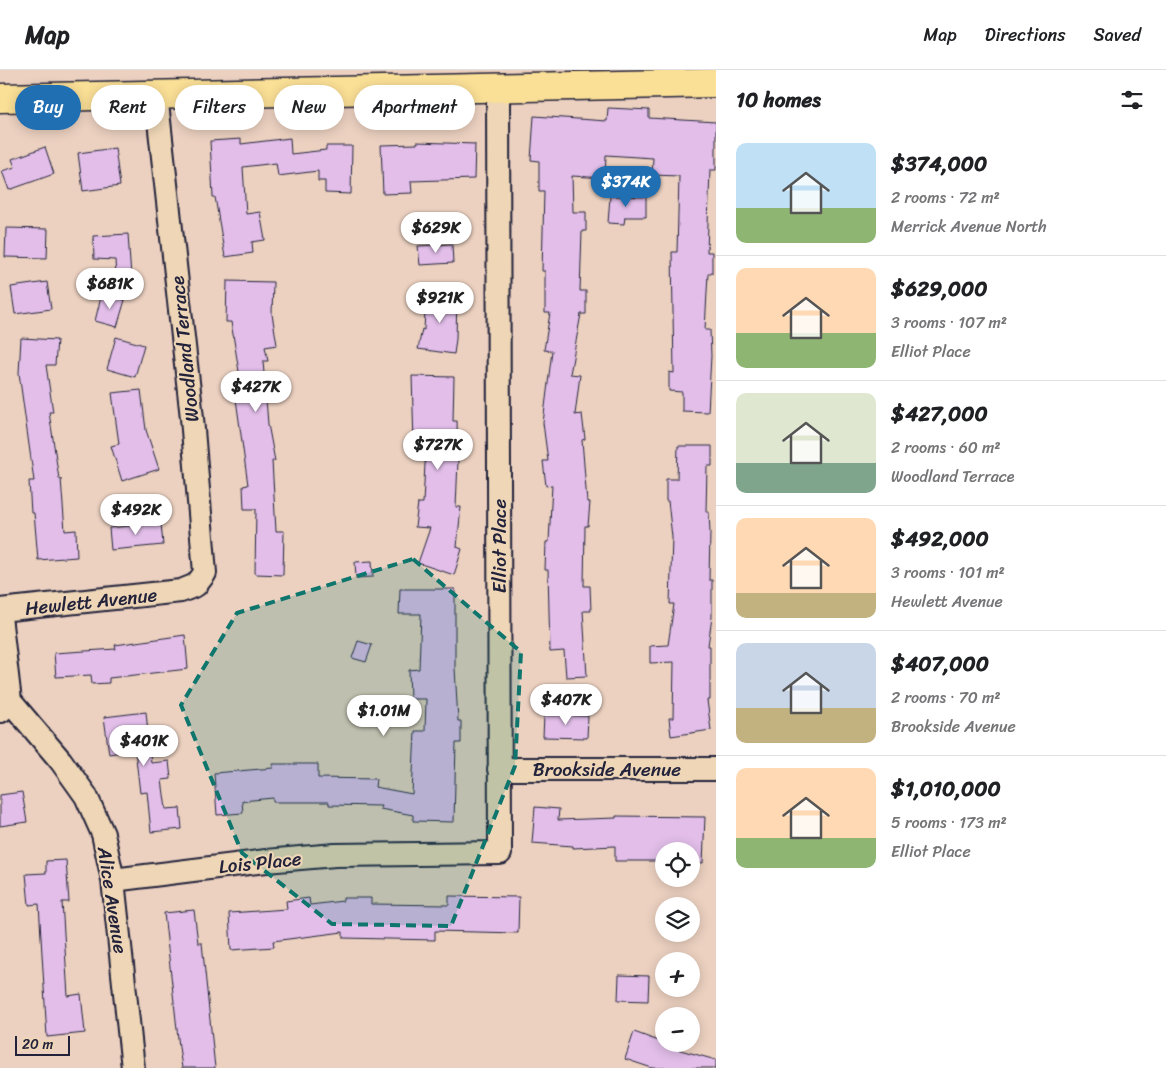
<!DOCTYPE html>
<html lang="en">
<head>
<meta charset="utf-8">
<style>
  :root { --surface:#fff; --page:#f2f2f2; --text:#202124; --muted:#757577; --line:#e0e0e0; --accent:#1f6fb2 }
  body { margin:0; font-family:Sriracha,sans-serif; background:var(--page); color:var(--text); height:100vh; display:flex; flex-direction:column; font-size:19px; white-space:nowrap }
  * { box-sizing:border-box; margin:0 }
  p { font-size:16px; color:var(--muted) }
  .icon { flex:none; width:28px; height:28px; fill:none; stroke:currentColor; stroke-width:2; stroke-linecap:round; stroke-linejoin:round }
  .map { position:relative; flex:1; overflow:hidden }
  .drawer { display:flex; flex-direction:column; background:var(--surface); width:450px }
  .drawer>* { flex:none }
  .guide { position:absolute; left:15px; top:15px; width:475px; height:45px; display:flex; gap:10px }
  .tools { position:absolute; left:655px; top:772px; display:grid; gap:10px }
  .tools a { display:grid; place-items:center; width:45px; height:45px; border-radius:50%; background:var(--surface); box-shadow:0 2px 12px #0003; font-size:25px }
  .scale { position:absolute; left:15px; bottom:12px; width:55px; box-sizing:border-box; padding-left:5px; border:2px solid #22223b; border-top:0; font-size:14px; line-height:18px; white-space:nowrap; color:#22223b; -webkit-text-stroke:4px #eed6b6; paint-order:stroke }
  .price { position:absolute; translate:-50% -42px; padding:0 11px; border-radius:18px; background:#fff; color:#222; font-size:16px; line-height:32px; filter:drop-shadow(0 1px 2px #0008) }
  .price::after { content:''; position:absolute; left:50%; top:30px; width:15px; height:11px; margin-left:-8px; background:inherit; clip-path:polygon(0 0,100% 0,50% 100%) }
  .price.selected { background:var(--accent); color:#fff }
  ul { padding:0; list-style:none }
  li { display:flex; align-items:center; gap:15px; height:125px; padding:0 20px }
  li+li { border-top:1px solid var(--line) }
  li span { display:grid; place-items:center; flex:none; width:140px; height:100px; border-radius:10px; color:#555 }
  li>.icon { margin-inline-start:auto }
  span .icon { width:60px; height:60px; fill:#fffc; stroke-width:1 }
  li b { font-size:21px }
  h2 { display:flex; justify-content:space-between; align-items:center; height:60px; padding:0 20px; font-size:21px }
  .chip { padding:0 18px; border-radius:22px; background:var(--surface); box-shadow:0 2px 12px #0003; font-size:18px; line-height:45px }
  .chip.selected { background:var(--accent); color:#fff }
  header { display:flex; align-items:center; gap:30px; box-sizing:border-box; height:70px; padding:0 25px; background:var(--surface); border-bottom:1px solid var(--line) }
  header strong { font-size:24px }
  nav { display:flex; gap:28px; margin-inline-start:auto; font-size:18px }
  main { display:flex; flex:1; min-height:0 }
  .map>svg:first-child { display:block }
  .building { fill:#e2bee9; stroke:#22223b }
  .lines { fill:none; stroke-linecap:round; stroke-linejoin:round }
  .minor-casing { stroke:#22223b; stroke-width:26 }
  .major-casing { stroke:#22223b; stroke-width:31 }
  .minor { stroke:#eed6b6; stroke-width:22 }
  .major { stroke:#fadf96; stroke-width:28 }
  .marked { fill:#0f766e; fill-opacity:0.2; stroke:#0f766e; stroke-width:4; stroke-dasharray:10 6; stroke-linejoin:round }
  .labels { text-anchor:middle; stroke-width:4; stroke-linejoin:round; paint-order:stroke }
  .street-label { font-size:19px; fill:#22223b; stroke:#eed6b6 }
</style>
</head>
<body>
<header>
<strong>Map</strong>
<nav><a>Map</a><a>Directions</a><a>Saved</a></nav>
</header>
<main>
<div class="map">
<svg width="716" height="998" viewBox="0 0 716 998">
  <rect width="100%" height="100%" fill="#ecd1c0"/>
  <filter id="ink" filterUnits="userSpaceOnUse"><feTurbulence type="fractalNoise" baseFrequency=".02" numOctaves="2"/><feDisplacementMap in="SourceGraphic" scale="10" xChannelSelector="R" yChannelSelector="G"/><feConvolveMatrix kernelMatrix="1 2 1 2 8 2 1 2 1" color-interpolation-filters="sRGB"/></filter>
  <g filter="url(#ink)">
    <path class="building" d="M608,38L649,40V48L716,52V100H710L707,182H712V203H708L705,260H710L711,286L708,342L682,341V322L669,321V302L674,303L672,182H677L679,106L652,105L653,88L606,85L605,108L572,106L573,142H586V161H582L580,221H586V244H581L570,304L580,305L575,345L582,344L585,369L582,370L587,432H590L588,456H585L584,516H590L591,541H583L587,606L566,607L564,581L550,582L548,500H545L546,472H549L552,415L546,416L543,391H548L543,353L552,281L544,280L550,243H545V201H542L544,121H539V91L531,90L534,46L607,51Z
      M290,68L291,84L326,80V76H352L351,124L325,123V111H318V101L278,106L276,93L243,97L246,144L260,142L265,170L252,172L253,183L225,187L215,127H213L210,71L241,69V74Z
      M417,72L475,74L474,109L411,111L412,123L383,124L381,75L417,74Z
      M45,77L54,104L9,120L2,101L15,97L12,89Z
      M115,78L120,116L83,121L78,83Z
      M610,126L646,127V147H625L624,154L608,153Z
      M6,158L48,159L47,188L5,187Z
      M128,164L131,207L116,208L115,190L94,189L93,166Z
      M452,174L453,193L420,195L418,176Z
      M227,211L273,212L272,244L277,275L265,277L268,291H263L268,354L275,391H272L276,461H284L283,505L255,504L256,439H244L243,416L248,415L234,315L241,314L231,252H226Z
      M47,212L51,239L15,244L11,217Z
      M102,223L125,230L117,257L95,251Z
      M426,223L457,224L456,269L454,284L418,279L422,259L424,260Z
      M116,267L144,275L135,307L107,299Z
      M21,268L57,270L55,295H46L53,342H49L59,409H61L65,461L76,460L77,487L38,490L34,443H31L29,411H34L19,303Z
      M412,306L454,307L453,351H457L458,391L456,437H461L457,477L462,479L454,505L418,493L430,458L415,457L418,433H423L426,374H414Z
      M141,320L146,360L159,399L122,411L111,376L119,374L112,323Z
      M678,376H712V396H707L706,442H709L710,463L709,510H712V547L708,576H710V630H707L711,660L671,666L669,648H673L674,592L650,593V576L668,575L674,534H670L672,467L668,431H666V409H677Z
      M161,453L163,475L111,480L109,458Z
      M372,491L373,507L356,508L355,492Z
      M400,519H455V598L458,651H461V673H456L454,752L413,751V745L380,739L381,736L329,735V732H273V728L242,731L243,743L217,745L214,703L273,698V694H318V708L376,709L375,717L412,724L415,661H425L426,629H410L409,600L419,599L421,544H399Z
      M185,565L188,599L109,608V613L92,614L91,605L56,607L54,583L116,579L115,575Z
      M358,571L372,575L366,592L352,588Z
      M146,642L151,693L169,691L171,709L162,710L166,739L180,738L182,759L151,762L147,722L140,723L135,680L109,684L104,647Z
      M544,645L588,646L587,668L543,667Z
      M22,722L27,752L0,756V725Z
      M535,737L559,739L558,750L616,748V746L705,747L703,793L691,792V781H664V791H615V776L573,778V776L532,773Z
      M66,790L69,832H62L68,926L81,924L85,963L47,967L39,834L29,835L26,804L46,803V791Z
      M449,826L519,827L518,863L435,861V870L343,868V862L273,871L274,877L231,880L229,843L287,839L286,831L309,828L310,835L343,831V828H371V834L449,835Z
      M194,840L198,873H202L215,998H182L179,977L164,843Z
      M619,905L649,906L648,931L618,930Z
      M634,962L664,973L666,976L716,990V998H652L625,989Z"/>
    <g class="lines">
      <g class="minor-casing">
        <path id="minor" d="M0,540L181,521L196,515L205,503L192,348L156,24
          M0,546L10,631L1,641
          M10,631L61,691L86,726L103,764L113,810L133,998
          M499,699H716
          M113,810L266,791L335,785L500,783L498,17"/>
      </g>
      <g class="major-casing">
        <path id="major" d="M0,28L716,13"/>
      </g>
      <use href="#minor" class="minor"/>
      <use href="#major" class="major"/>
    </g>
  </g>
  <path class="marked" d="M413,489L521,582L515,696L451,856L332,854L242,783L181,635L237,543Z"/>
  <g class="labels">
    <g class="street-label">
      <text transform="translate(184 279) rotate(-96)" y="7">Woodland Terrace</text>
      <text transform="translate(499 476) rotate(-90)" y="7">Elliot Place</text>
      <text transform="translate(91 531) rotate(-6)" y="7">Hewlett Avenue</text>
      <text x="607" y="706">Brookside Avenue</text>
      <text transform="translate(260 792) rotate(-6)" y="7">Lois Place</text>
      <text transform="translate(113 830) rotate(81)" y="7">Alice Avenue</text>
    </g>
  </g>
</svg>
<div class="tools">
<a><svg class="icon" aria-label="locate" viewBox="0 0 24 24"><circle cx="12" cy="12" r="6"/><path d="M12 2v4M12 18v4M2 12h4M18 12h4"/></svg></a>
<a><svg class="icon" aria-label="layers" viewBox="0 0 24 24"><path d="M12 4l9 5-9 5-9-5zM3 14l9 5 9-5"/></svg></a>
<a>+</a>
<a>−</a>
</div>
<div class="scale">20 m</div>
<b class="price selected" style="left:626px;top:138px">$374K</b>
<b class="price" style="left:436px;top:184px">$629K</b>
<b class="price" style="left:110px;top:240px">$681K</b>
<b class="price" style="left:440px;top:254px">$921K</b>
<b class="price" style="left:256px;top:343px">$427K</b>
<b class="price" style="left:438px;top:401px">$727K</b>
<b class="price" style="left:136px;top:466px">$492K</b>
<b class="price" style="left:566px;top:656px">$407K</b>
<b class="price" style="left:384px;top:667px">$1.01M</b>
<b class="price" style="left:144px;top:697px">$401K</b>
<div class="guide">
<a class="chip selected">Buy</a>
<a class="chip">Rent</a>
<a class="chip">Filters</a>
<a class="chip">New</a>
<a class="chip">Apartment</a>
</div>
</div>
<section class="drawer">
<h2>10 homes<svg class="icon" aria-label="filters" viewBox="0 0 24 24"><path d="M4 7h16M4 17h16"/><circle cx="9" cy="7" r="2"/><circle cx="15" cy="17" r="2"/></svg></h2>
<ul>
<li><span style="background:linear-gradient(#bfe0f5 65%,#8fb573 0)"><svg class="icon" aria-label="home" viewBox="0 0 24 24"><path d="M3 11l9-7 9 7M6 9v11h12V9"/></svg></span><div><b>$374,000</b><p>2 rooms · 72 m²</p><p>Merrick Avenue North</p></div></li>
<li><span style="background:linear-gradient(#ffd9b3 65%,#8fb573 0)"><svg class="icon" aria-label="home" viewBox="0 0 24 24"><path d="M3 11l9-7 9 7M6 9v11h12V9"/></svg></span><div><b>$629,000</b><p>3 rooms · 107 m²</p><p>Elliot Place</p></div></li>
<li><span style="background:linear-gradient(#dfe7d0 70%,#7fa58c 0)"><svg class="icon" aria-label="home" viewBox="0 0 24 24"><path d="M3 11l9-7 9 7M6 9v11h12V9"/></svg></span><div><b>$427,000</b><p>2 rooms · 60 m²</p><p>Woodland Terrace</p></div></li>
<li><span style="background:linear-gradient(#ffd9b3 75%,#c2b280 0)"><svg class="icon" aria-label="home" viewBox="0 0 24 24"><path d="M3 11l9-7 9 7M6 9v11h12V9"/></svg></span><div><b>$492,000</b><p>3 rooms · 101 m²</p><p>Hewlett Avenue</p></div></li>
<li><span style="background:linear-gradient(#c9d6e8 65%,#c2b280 0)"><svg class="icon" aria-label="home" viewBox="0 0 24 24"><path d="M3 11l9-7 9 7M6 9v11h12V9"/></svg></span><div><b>$407,000</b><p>2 rooms · 70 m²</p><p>Brookside Avenue</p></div></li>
<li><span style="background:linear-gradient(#ffd9b3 70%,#8fb573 0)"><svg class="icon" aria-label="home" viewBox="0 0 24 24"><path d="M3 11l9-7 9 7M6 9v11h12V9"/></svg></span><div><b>$1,010,000</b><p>5 rooms · 173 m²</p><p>Elliot Place</p></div></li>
</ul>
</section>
</main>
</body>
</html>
